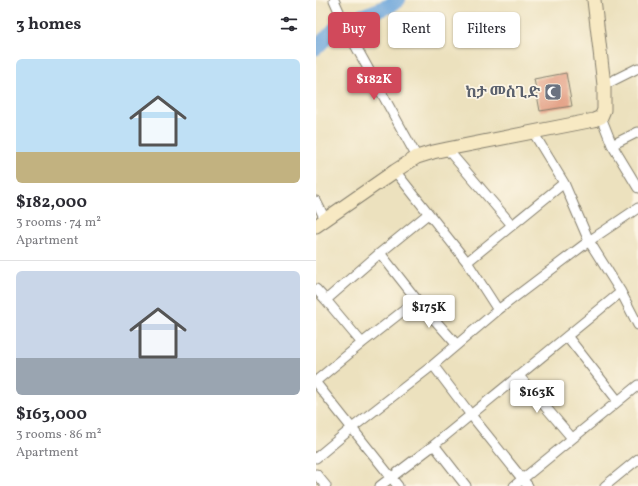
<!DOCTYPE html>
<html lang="en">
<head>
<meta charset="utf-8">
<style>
  :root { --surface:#fff; --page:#f2f2f3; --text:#2b2b33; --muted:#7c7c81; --line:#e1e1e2; --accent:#d1495b }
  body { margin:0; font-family:Vollkorn,"Noto Serif Ethiopic",serif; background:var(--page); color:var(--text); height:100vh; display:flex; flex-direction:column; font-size:15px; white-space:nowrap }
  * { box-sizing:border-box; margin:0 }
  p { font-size:13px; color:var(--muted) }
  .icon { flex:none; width:22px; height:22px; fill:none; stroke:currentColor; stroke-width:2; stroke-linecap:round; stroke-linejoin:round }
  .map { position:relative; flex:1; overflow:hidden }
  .details { display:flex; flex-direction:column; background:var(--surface); width:316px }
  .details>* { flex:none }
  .top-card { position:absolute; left:12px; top:12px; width:250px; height:36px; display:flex; gap:8px }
  .price { position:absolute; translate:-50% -34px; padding:0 9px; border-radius:4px; background:#fff; color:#222; font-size:13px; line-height:26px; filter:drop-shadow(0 1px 2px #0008) }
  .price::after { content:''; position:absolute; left:50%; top:24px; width:12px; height:9px; margin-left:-6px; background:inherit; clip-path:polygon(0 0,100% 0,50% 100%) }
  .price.selected { background:var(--accent); color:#fff }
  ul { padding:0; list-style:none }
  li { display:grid; align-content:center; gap:8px; height:212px; padding:0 16px }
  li+li { border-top:1px solid var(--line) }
  li span { display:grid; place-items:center; height:124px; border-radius:6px; color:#555 }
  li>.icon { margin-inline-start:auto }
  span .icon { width:72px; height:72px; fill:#fffc; stroke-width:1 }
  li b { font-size:17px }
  h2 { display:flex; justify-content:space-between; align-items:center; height:48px; padding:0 16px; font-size:17px }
  .chip { padding:0 14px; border-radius:6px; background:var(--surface); box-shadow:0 1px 3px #0004; font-size:14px; line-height:36px }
  .chip.selected { background:var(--accent); color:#fff }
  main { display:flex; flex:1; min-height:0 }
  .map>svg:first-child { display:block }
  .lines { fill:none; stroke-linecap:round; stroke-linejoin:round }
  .river { stroke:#6ca5db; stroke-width:15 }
  .building { fill:#e5a58b }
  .street-casing { stroke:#847e6d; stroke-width:11 }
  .secondary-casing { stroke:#847e6d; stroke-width:15 }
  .street { stroke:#fff; stroke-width:9 }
  .secondary { stroke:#f7e9c3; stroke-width:13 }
  .labels { text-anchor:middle; stroke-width:3.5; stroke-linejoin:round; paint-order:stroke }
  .worship-label { font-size:15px; font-weight:bold; fill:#5b616d; stroke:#fcf5e5; text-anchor:end }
</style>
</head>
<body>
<main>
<section class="details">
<h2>3 homes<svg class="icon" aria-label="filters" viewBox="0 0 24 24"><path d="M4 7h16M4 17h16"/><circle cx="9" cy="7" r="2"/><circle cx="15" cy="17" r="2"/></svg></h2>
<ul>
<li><span style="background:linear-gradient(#bfe0f5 75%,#c2b280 0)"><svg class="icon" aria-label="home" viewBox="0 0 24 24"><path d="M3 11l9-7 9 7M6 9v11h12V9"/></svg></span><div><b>$182,000</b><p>3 rooms · 74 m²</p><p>Apartment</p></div></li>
<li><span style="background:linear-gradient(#c9d6e8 70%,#9aa5b1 0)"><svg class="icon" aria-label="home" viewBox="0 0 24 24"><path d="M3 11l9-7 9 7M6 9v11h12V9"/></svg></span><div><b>$163,000</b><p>3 rooms · 86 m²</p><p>Apartment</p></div></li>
</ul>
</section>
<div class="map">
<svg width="322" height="486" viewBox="0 0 322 486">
  <rect width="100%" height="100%" fill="#fcf5e5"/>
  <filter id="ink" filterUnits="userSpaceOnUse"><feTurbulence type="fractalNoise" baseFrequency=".025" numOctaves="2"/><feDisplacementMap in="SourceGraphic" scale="8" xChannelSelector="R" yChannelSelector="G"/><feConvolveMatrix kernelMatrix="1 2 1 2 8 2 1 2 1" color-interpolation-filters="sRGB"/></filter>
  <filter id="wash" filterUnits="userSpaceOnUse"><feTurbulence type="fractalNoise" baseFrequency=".012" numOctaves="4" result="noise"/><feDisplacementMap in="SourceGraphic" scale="16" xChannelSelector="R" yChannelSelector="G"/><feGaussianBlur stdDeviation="0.9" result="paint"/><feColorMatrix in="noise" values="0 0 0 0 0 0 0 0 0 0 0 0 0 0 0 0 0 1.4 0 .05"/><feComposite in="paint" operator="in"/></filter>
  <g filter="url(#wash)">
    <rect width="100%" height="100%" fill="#ece1be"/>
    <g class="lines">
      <path class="river" d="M0,48L26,22L46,16L73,6L82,0"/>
    </g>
    <g id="blocks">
      <path class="building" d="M250,73L256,106L224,111L218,79Z"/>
    </g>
  </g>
  <g filter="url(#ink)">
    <use href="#blocks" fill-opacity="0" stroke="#847e6d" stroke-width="1"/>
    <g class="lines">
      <g class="street-casing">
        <path id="street" d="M18,0L33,34L101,157
          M288,85L322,68
          M285,117L296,145L322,188
          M217,132L248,183L273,241L305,292L322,325
          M296,145L322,132
          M131,149L196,225
          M79,171L151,262L248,183
          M0,201L9,219
          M151,262L182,310
          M0,289L10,300L64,253L112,214
          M10,300L46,343L101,300L64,253
          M101,300L141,345
          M251,336L302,401
          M117,365L155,415L212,486
          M203,376L256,438
          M0,381L46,343
          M0,383L82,486
          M118,445L150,486
          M0,458L36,428L117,365L182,310L273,241L322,208
          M0,474L10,486
          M64,486L118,445L305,292
          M198,486L322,385
          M289,486L322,459"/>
      </g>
      <g class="secondary-casing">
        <path id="secondary" d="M0,226L79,171L101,157L117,152L131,149L278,120L285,117L288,110V85L278,0"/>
      </g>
      <use href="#street" class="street"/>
      <use href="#secondary" class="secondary"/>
    </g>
  </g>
  <defs>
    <g id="mosque-square" transform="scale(0.9)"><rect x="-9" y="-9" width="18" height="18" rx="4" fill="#6b7280" stroke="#fcf5e5"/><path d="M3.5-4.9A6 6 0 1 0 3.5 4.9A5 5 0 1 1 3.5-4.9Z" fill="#fff"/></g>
  </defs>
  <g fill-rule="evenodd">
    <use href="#mosque-square" x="237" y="92"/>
  </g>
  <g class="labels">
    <g class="worship-label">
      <text x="224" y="97">ከታ መስጊድ</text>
    </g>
  </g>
</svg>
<b class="price selected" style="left:58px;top:101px">$182K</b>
<b class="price" style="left:113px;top:329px">$175K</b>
<b class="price" style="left:221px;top:414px">$163K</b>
<div class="top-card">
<a class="chip selected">Buy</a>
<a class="chip">Rent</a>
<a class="chip">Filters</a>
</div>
</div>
</main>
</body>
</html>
